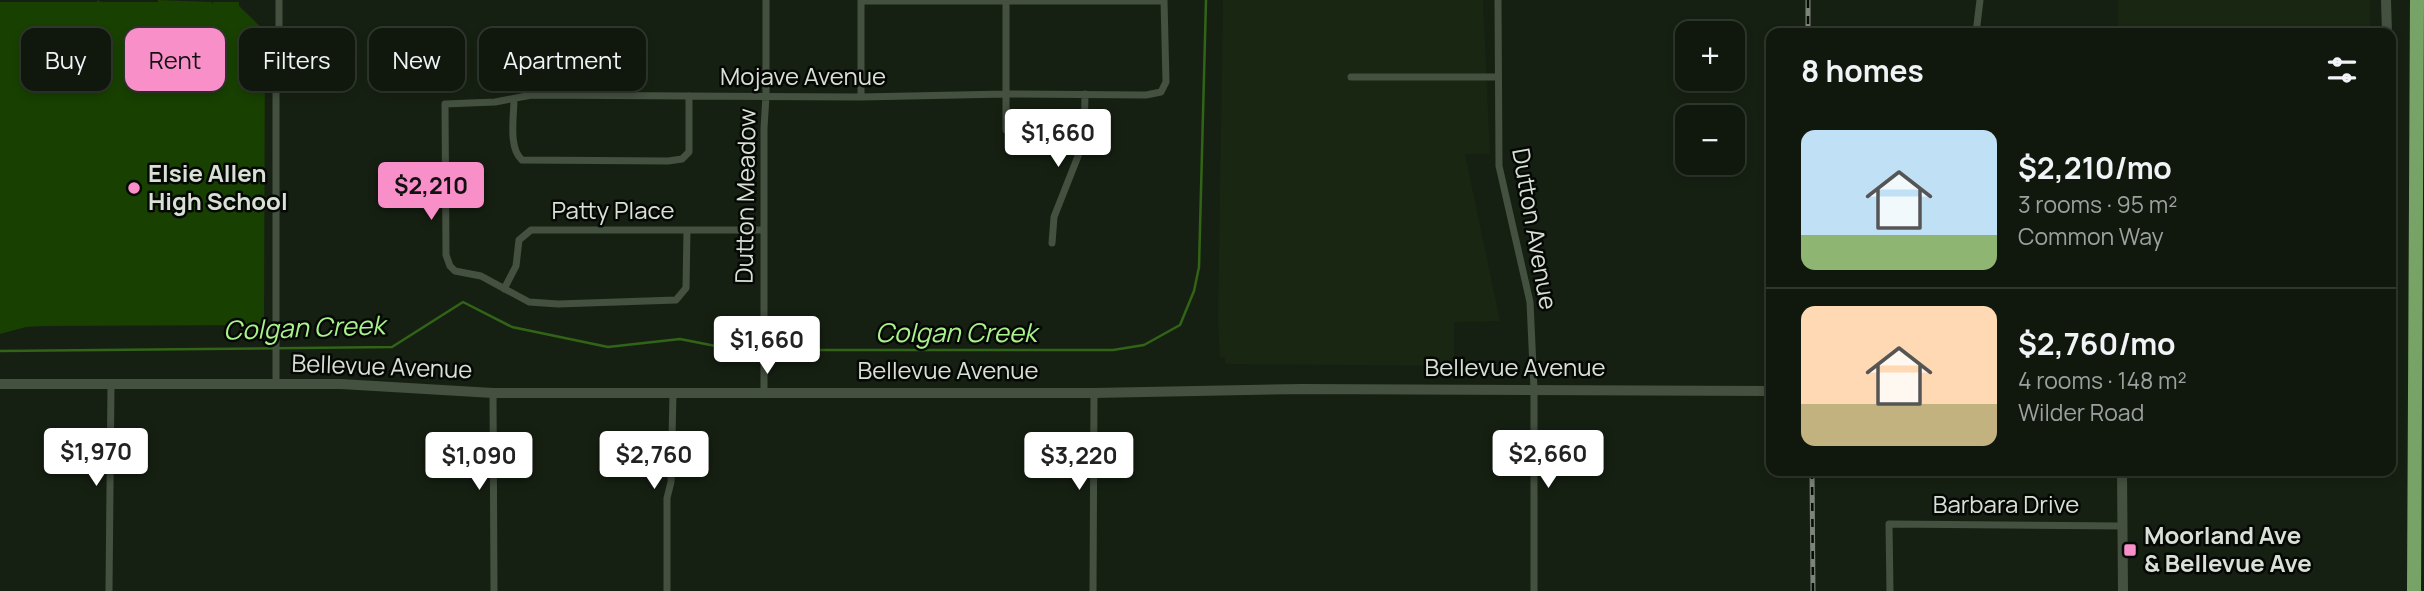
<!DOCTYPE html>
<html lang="en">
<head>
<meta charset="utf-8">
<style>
  :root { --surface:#10180e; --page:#192117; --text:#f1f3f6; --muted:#9ca09e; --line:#30372e; --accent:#f98fc9 }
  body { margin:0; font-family:Manrope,sans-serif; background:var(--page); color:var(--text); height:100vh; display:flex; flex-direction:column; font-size:26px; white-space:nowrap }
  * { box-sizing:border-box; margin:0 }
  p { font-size:23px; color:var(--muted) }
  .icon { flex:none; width:38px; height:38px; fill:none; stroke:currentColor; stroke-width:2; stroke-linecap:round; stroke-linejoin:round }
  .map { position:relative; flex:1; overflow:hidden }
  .side { position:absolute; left:1766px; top:28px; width:630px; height:448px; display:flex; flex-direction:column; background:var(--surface); border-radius:14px; box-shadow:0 4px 10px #0003,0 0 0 2px var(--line) }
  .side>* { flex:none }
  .hud { position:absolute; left:21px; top:28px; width:665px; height:63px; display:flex; gap:14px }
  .fabs { position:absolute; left:1675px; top:21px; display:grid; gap:14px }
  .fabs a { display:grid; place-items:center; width:70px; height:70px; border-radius:14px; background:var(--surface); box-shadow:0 4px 10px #0003,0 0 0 2px var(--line); font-size:35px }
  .price { position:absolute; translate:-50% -60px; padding:0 16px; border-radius:7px; background:#fff; color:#222; font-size:23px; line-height:46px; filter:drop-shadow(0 2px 4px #0008) }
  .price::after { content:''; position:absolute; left:50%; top:42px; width:21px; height:16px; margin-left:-10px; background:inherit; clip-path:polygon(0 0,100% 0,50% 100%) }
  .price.current { background:var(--accent); color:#111 }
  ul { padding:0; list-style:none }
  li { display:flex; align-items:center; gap:21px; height:175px; padding:0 35px }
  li+li { border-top:2px solid var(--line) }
  li span { display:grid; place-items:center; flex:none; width:196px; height:140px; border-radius:14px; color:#555 }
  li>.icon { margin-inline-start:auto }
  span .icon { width:84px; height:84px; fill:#fffc; stroke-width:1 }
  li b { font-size:30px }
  h2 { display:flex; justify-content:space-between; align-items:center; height:84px; padding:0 35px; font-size:30px }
  .tag { padding:0 24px; border-radius:14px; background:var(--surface); box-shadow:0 4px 10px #0003,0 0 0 2px var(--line); font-size:24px; line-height:63px }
  .tag.current { background:var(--accent); color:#111 }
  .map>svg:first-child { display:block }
  .built { fill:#182612 }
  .green { fill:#184000 }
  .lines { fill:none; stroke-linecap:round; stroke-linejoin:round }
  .stream { stroke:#326417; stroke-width:2.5 }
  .street { stroke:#445040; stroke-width:7 }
  .secondary { stroke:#445040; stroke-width:10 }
  .highway { stroke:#77a466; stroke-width:14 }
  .rail-casing { stroke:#7c8479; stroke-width:5 }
  .rail { stroke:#050804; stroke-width:2.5; stroke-dasharray:8; stroke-linecap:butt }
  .poi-dot { fill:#f98fc9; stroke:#050804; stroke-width:2.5 }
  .labels { text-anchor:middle; stroke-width:5; stroke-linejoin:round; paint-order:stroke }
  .street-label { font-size:24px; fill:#d9e0d6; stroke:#050804 }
  .poi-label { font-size:24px; font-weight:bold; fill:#d9e0d6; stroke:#050804; text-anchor:start }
  .water-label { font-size:26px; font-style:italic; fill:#aaf28c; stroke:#050804 }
</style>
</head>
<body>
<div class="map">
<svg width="2424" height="591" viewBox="0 0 2424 591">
  <rect width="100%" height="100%" fill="#162012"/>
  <path class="built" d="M1223,0H1483L1490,154H1465L1500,321L1454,322V366L1230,364L1225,363V358L1220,357L1218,319Z
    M2118,0H2370V33H2118Z"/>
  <path class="green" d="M97,0L101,2H158V0L212,2L213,5V2H239V6L265,31L264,325L43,326L26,327L0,334V2H97Z"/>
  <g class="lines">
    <path class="stream" d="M0,351L392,347L463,302L512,327L608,347L680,339L736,350H1113L1144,345L1180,325L1194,291L1199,267L1206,0"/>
    <path class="street" d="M1006,0V130
      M1498,0L1499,166L1530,302L1534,389V591
      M861,1H1164
      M1976,33L1980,0
      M1351,77H1497
      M861,97V0
      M514,99C514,116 508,148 522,160L668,161L682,159L689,152V96
      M687,230L686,288L676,300L558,304L529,302L481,276L455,271L450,266L446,255L445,104L495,102L532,95L861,97L1006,94L1146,95L1161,92L1166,82L1164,0
      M1052,243L1054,217L1084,141L1085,94
      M504,289L516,266L519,240L531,230H763
      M276,384V54L279,45V0
      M764,392V128L766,96V0
      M493,393L494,591
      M109,591L111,384
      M667,591V498L671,482L673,393
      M1093,591L1094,393
      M1890,591L1889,524L2123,526"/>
    <path class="secondary" d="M2386,0L2387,33
      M0,384H341L493,393H1094L1301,389L1771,391
      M2122,471L2123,591"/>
    <path class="highway" d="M2414,591L2417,0"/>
    <g class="rail-casing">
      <path id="rail" d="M1808,0V33
        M1812,471L1813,591"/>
    </g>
    <use href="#rail" class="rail"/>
  </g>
  <g class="poi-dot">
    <circle cx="134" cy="188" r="7"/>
    <rect x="2123" y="543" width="14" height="14" rx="3.5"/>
  </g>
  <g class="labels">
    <g class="street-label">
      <text x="803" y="85">Mojave Avenue</text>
      <text transform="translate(746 196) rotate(-89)" y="8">Dutton Meadow</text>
      <text x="613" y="219">Patty Place</text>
      <text transform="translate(1534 229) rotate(80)" y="8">Dutton Avenue</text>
      <text transform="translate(382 367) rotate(2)" y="8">Bellevue Avenue</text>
      <text x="1515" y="376">Bellevue Avenue</text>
      <text x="948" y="379">Bellevue Avenue</text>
      <text x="2006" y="513">Barbara Drive</text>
    </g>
    <g class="poi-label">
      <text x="148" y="182">Elsie Allen<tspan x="148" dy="28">High School</tspan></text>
      <text x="2144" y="544">Moorland Ave<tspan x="2144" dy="28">&amp; Bellevue Ave</tspan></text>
    </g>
    <g class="water-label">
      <text transform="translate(304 328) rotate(-2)" y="9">Colgan Creek</text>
      <text x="956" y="342">Colgan Creek</text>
    </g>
  </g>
</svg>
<div class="fabs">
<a>+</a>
<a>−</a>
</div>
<b class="price" style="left:1058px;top:169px">$1,660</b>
<b class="price current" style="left:431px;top:222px">$2,210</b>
<b class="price" style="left:767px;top:376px">$1,660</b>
<b class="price" style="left:96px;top:488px">$1,970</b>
<b class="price" style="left:1548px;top:490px">$2,660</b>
<b class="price" style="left:654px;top:491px">$2,760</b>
<b class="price" style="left:479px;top:492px">$1,090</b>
<b class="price" style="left:1079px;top:492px">$3,220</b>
<div class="hud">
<a class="tag">Buy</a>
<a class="tag current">Rent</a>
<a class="tag">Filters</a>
<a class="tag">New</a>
<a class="tag">Apartment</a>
</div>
<section class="side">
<h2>8 homes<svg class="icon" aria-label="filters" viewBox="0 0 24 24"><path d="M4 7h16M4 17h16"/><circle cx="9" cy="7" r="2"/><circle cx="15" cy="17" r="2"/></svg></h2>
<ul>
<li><span style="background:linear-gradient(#bfe0f5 75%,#8fb573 0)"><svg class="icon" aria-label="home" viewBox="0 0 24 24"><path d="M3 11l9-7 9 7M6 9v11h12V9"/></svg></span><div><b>$2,210/mo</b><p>3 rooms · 95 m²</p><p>Common Way</p></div></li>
<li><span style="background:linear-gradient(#ffd9b3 70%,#c2b280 0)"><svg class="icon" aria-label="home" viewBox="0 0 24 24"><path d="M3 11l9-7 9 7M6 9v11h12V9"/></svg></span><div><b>$2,760/mo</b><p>4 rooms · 148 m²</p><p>Wilder Road</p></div></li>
</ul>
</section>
</div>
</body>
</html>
